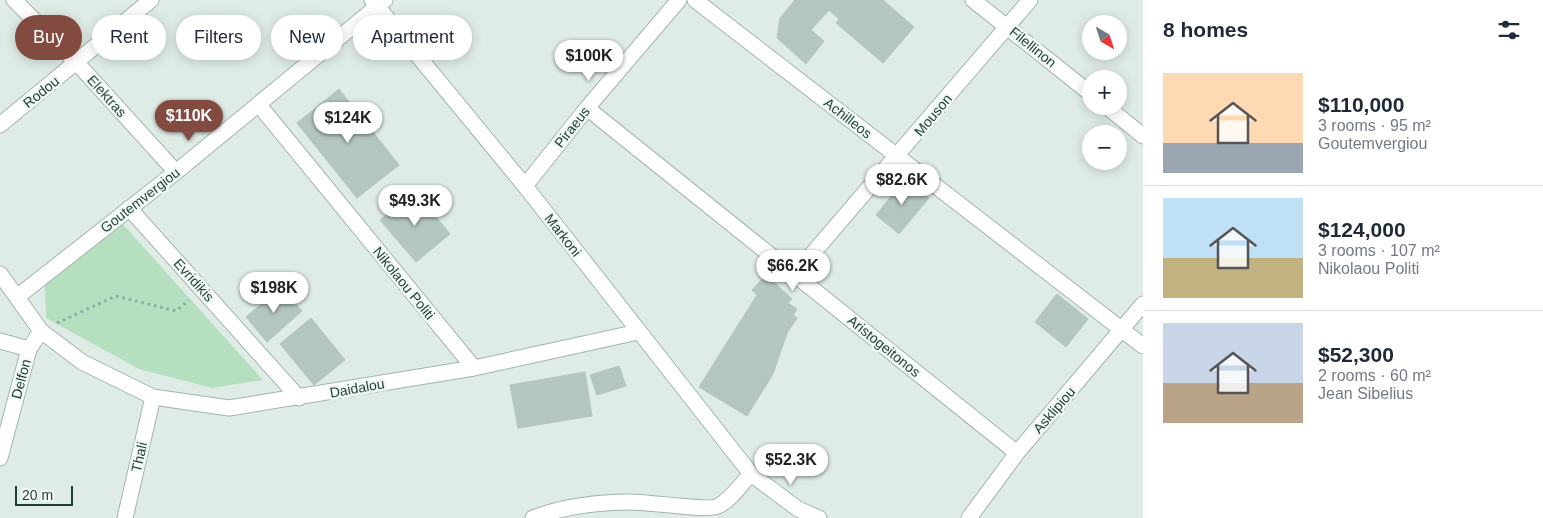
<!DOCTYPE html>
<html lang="en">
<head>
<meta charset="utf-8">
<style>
  :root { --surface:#fff; --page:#f2f2f3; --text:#1f2937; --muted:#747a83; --line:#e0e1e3; --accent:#834b40 }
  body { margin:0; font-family:Helvetica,sans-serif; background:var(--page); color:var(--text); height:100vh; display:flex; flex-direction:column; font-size:19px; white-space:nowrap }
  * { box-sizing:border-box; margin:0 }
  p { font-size:16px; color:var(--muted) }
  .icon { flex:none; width:28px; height:28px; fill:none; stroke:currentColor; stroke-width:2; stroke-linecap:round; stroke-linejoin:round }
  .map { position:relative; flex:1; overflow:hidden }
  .panel { display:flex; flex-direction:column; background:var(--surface); width:400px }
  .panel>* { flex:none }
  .hud { position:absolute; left:15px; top:15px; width:475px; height:45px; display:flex; gap:10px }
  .needle { width:32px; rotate:141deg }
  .controls { position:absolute; left:1082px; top:15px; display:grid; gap:10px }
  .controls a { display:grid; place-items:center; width:45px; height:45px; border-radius:50%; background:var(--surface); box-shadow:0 2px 12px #0003; font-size:25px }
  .scale { position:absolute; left:15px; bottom:12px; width:58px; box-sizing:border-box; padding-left:5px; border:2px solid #1f3d35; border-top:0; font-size:14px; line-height:18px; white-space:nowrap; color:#1f3d35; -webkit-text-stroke:4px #f0f8f4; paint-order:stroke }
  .price { position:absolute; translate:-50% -42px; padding:0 11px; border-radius:18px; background:#fff; color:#222; font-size:16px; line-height:32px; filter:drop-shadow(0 1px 2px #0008) }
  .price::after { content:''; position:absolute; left:50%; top:30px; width:15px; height:11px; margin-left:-8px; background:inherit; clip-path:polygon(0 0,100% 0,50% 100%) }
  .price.on { background:var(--accent); color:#fff }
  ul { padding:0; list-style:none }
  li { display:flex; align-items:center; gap:15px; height:125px; padding:0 20px }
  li+li { border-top:1px solid var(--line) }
  li span { display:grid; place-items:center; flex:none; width:140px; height:100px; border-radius:0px; color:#555 }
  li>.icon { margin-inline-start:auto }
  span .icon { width:60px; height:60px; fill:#fffc; stroke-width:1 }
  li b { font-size:21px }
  h2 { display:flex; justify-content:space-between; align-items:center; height:60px; padding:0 20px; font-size:21px }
  .tag { padding:0 18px; border-radius:22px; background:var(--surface); box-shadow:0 2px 12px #0003; font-size:18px; line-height:45px }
  .tag.on { background:var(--accent); color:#fff }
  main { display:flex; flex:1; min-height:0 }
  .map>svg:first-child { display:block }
  .green { fill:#b6dfc0 }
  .building { fill:#b4c7bf; stroke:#b1c6bd }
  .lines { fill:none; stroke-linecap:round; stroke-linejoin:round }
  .street-casing { stroke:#a2b4ad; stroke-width:17 }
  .secondary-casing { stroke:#9db8ae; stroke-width:17 }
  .path { stroke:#7db2a1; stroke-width:3; stroke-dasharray:2.5 4; stroke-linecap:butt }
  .street { stroke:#fff; stroke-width:15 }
  .secondary { stroke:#fff; stroke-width:15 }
  .labels { text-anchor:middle; stroke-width:5; stroke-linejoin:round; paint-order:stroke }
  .street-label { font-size:14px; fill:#1f3d35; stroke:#f0f8f4 }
</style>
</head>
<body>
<main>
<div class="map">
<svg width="1143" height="518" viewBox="0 0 1143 518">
  <rect width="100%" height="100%" fill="#dfece6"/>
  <path class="green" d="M120,221L263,380L212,388L139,369L46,318L45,285Z"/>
  <path class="building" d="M795,0H883L914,27L883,63L836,23L839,19L829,10L811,30L824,41L806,64L777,38L780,18Z
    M339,89L399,165L357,198L297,123Z
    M905,179L929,198L899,234L876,215Z
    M416,192L450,234L416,262L380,220Z
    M766,275L792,299L788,303L797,309L793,315L797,318L787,333L773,374L747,416L699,387L757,295L752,290Z
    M281,287L302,311L267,342L246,317Z
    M1057,294L1088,319L1066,347L1035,322Z
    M311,318L345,360L314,385L280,344Z
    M619,366L626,386L597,395L590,375Z
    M585,372L592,416L518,428L510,385Z"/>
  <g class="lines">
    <g class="street-casing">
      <path id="street" d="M14,0L77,63L176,172
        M695,0L1143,346
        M973,0L1091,94
        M259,105L474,368
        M1106,106L1143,136
        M587,108L1017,453
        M0,125L151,0
        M525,186L587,108L679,0
        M129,208L299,398
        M0,274L41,331L82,362L153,397L229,408L474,368L638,332
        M795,274L1030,0
        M17,297L176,172L385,0
        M0,341L29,349
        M0,458L29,349L41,331
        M125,518L153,397
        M533,518C564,506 597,502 631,502C646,502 711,511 718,506C731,500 741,484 751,474
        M969,518L1017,453L1143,304"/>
    </g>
    <g class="secondary-casing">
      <path id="secondary" d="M372,0L525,186L751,474L798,509L819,518"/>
    </g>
    <path class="path" d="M57,323L116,296L176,311L189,300"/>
    <use href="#street" class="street"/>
    <use href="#secondary" class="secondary"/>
  </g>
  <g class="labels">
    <g class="street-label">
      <text transform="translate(1033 47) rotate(39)" y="5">Filellinon</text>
      <text transform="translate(41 92) rotate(-39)" y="5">Rodou</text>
      <text transform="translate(107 96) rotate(48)" y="5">Elektras</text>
      <text transform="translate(933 115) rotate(-50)" y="5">Mouson</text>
      <text transform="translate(848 118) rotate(38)" y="5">Achilleos</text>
      <text transform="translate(572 127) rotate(-52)" y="5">Piraeus</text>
      <text transform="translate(140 200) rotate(-38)" y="5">Goutemvergiou</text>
      <text transform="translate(563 235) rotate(52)" y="5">Markoni</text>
      <text transform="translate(194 280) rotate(48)" y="5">Evridikis</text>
      <text transform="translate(404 283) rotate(51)" y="5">Nikolaou Politi</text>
      <text transform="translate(884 346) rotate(39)" y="5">Aristogeitonos</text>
      <text transform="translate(21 379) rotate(-75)" y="5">Delfon</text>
      <text transform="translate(357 388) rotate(-10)" y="5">Daidalou</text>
      <text transform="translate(1054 410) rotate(-49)" y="5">Asklipiou</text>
      <text transform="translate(139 457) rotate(-77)" y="5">Thali</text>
    </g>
  </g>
</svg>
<div class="controls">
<a><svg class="needle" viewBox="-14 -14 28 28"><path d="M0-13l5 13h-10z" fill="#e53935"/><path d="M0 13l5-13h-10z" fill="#747a83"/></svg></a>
<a>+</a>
<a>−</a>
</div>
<div class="scale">20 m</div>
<b class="price" style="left:589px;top:82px">$100K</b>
<b class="price on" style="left:189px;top:142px">$110K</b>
<b class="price" style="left:348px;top:144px">$124K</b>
<b class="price" style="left:902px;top:206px">$82.6K</b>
<b class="price" style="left:415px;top:227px">$49.3K</b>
<b class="price" style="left:793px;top:292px">$66.2K</b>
<b class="price" style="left:274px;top:314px">$198K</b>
<b class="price" style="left:791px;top:486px">$52.3K</b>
<div class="hud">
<a class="tag on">Buy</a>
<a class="tag">Rent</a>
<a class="tag">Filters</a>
<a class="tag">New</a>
<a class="tag">Apartment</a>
</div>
</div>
<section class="panel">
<h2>8 homes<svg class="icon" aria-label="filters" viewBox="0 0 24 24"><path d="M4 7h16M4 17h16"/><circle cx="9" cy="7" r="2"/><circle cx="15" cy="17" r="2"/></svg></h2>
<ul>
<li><span style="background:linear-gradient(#ffd9b3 70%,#9aa5b1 0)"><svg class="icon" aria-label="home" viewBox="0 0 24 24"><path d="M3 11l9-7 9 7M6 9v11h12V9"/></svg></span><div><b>$110,000</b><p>3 rooms · 95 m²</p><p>Goutemvergiou</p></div></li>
<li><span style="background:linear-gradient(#bfe0f5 60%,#c2b280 0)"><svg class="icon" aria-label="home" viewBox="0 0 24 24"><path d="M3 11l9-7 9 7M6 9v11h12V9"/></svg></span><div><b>$124,000</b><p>3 rooms · 107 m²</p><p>Nikolaou Politi</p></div></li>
<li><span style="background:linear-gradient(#c9d6e8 60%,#b9a48a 0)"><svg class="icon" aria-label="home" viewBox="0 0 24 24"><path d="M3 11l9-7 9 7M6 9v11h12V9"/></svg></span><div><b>$52,300</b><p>2 rooms · 60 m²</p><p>Jean Sibelius</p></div></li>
</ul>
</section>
</main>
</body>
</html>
